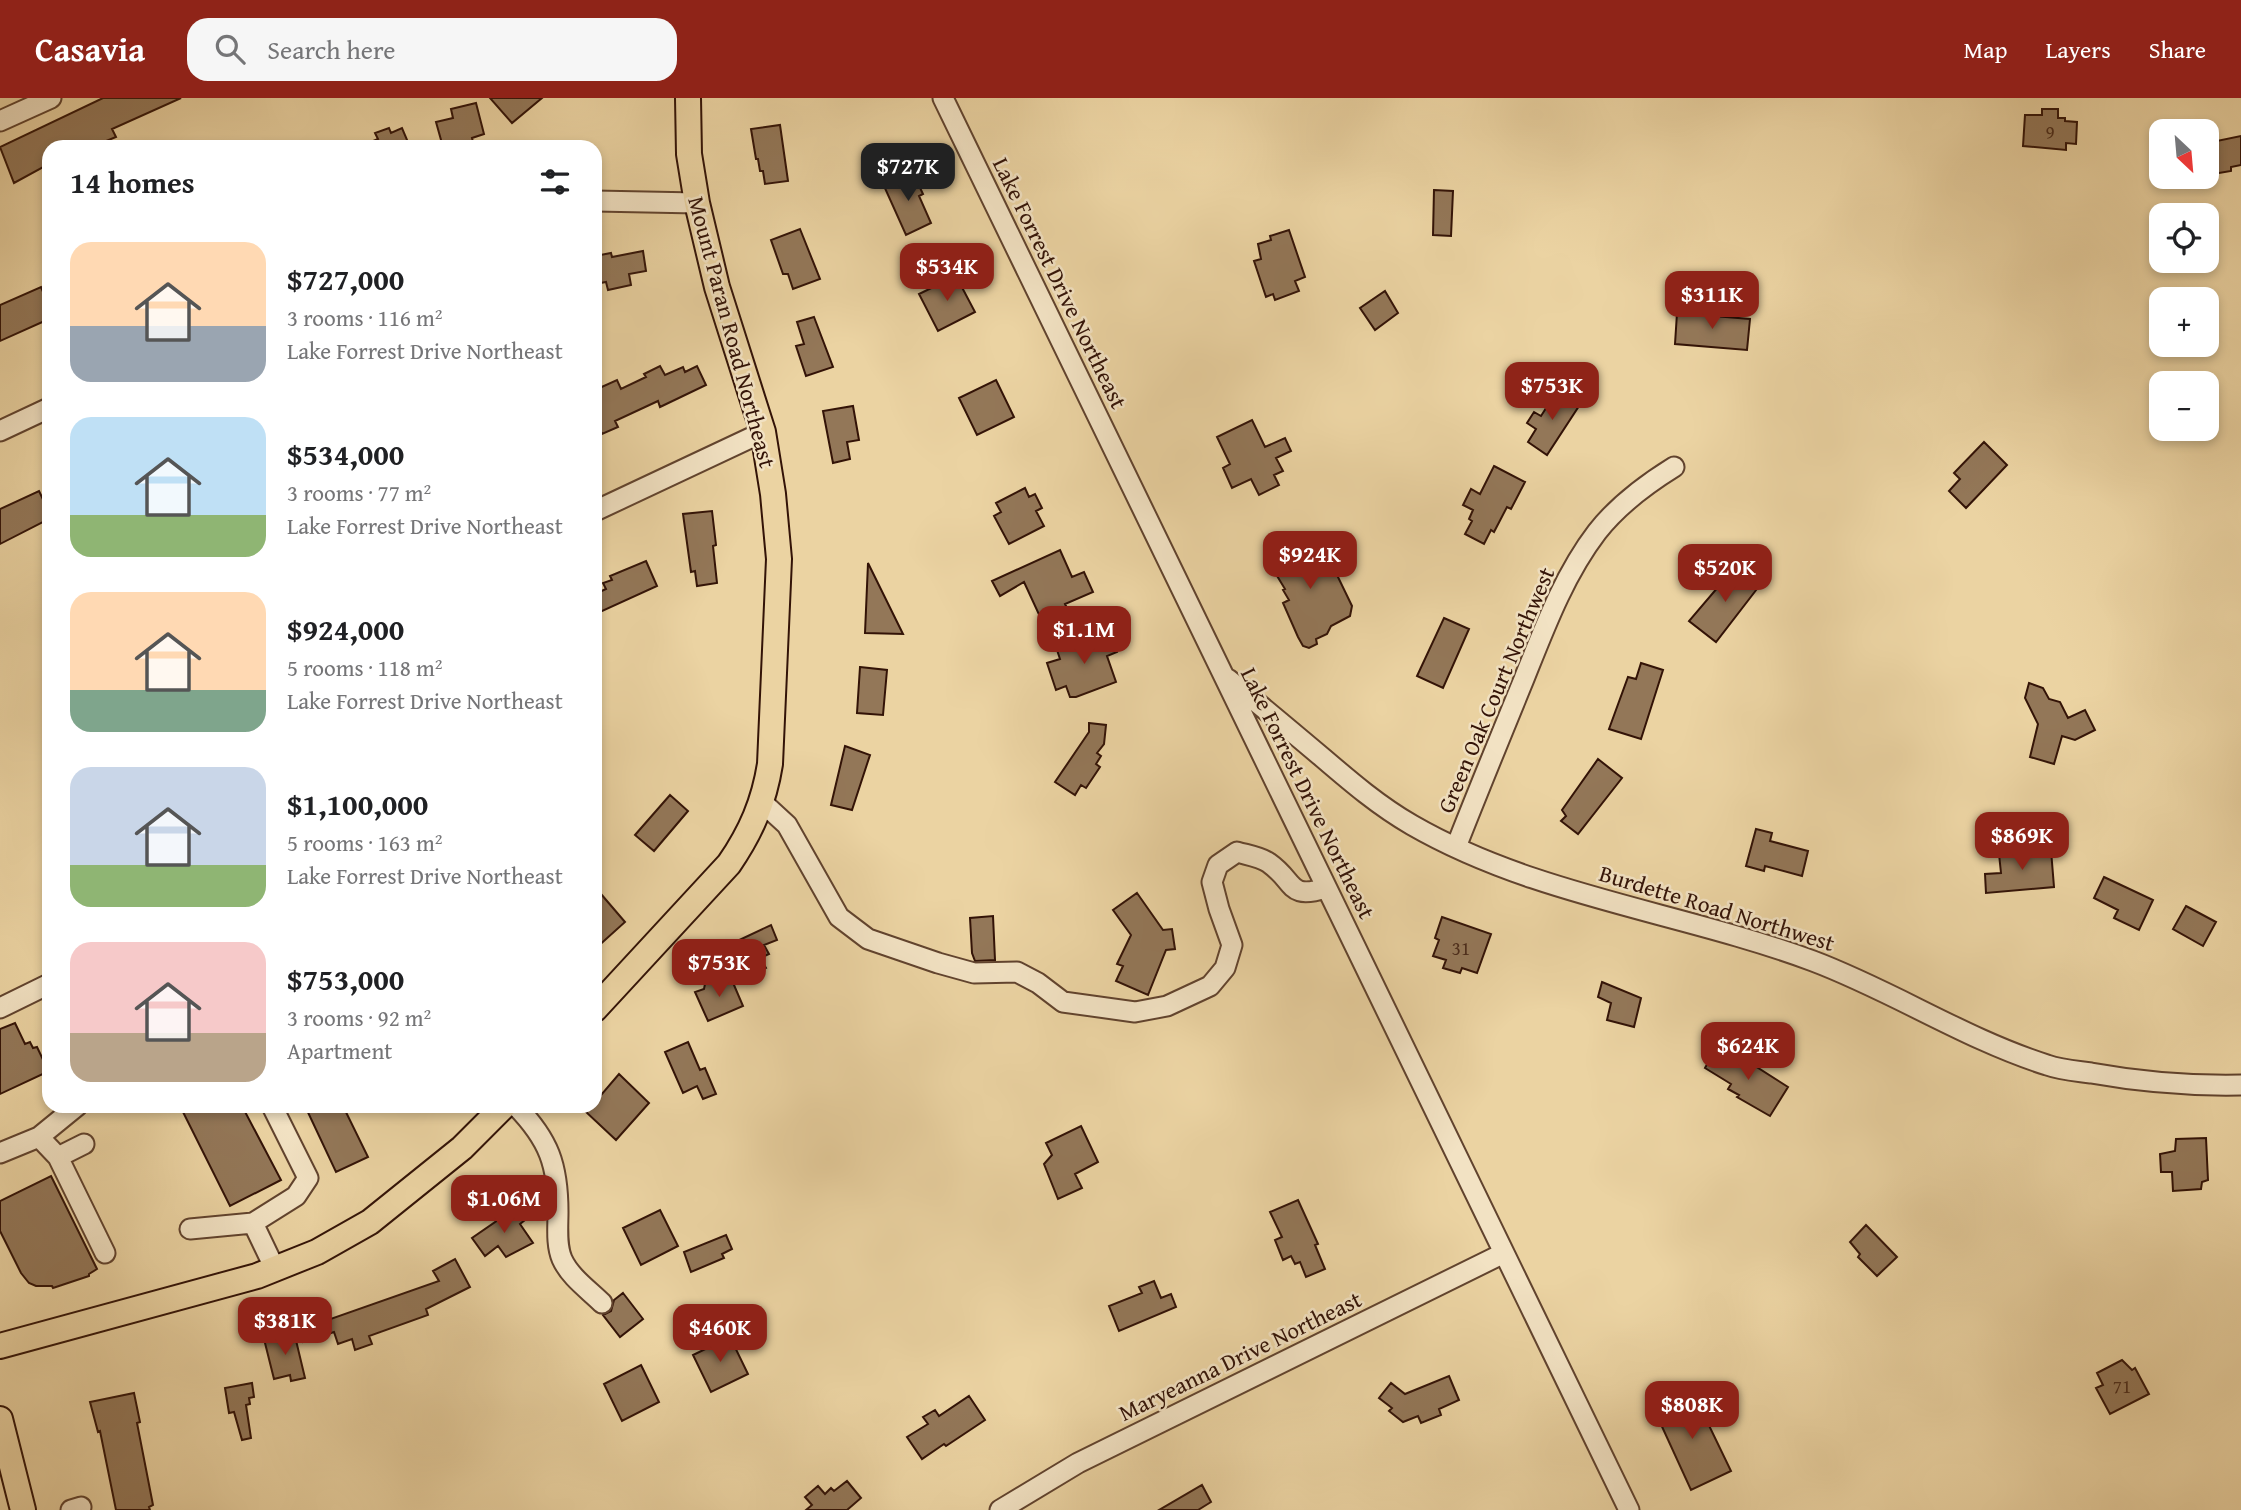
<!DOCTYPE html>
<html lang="en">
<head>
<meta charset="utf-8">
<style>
  :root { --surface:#fff; --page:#f6f6f6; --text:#202124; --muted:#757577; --accent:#8f2418 }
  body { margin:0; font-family:"Gentium Book Plus",serif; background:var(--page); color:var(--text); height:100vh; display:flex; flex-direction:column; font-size:26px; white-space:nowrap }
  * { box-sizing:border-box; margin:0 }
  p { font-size:23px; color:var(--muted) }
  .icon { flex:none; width:38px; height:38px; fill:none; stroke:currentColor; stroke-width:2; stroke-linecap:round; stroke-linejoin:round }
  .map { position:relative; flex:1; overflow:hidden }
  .sheet { position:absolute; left:42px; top:42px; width:560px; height:973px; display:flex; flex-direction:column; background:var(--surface); border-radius:21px; box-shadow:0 4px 10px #0003 }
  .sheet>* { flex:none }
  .needle { width:46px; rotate:154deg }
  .tools { position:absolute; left:2149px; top:21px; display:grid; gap:14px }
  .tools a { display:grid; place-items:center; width:70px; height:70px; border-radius:14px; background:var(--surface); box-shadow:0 4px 10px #0003; font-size:35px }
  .price { position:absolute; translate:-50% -60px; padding:0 16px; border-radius:14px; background:var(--accent); color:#fff; font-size:23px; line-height:46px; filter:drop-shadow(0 2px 4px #0008) }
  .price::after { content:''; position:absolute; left:50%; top:42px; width:21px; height:16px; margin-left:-10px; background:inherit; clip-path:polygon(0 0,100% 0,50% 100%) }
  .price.on { background:#222; color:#fff }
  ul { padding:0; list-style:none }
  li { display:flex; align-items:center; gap:21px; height:175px; padding:0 28px }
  li span { display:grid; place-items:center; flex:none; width:196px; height:140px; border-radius:21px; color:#555 }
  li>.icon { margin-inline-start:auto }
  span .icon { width:84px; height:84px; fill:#fffc; stroke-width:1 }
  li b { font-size:30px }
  h2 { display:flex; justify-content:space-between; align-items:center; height:84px; padding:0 28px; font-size:30px }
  header { display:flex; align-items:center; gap:42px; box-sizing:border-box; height:98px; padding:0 35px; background:var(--accent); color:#fff }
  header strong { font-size:33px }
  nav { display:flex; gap:38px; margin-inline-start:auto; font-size:24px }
  .search { width:490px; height:63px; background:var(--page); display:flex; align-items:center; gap:18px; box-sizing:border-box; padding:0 24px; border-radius:21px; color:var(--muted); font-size:26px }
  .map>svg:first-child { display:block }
  .building { fill:#937758; stroke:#331307; stroke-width:2 }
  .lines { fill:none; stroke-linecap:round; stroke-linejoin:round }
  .minor-casing { stroke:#61432e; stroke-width:23 }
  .major-casing { stroke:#331307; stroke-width:28 }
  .minor { stroke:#f2e2c3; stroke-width:19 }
  .major { stroke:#ebd3a2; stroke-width:24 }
  .labels { text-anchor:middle; stroke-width:5; stroke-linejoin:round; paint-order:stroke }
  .number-label { font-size:19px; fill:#4b2c1b }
  .street-label { font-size:23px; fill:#331307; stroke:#f2e2c3 }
</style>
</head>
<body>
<header>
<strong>Casavia</strong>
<div class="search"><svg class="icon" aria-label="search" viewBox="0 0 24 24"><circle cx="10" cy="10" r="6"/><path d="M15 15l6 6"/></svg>Search here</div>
<nav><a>Map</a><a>Layers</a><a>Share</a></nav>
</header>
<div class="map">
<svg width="2241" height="1412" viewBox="0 0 2241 1412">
  <rect width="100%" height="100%" fill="#ebd3a2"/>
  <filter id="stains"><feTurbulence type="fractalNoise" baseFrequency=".00286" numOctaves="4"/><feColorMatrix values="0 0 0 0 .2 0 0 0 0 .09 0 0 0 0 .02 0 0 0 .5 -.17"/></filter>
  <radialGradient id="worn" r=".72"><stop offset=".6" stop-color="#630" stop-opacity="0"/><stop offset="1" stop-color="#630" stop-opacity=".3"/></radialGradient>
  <path class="building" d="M103,0H181L112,31L116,39L99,46L98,44L86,49H49V66L14,85L0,49Z
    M490,0H542L512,25Z
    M476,5L484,36L472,40L473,44L443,49L436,24L453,20L451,11Z
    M2042,11H2058V20H2065V23L2077,24L2076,46L2066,45V52L2023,48L2025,17H2042Z
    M780,27L788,83L765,86L763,73H760L758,61H756L751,31Z
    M389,30L391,35L402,30L410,49H359L378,41L375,35Z
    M2241,38V67L2231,69V73L2207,77V45Z
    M913,75L923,96L919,98L931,125L906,137L884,88Z
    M1434,92L1453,93L1451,138L1433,137Z
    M800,131L820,181L793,191L788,176H783L771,142Z
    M1289,132L1305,179L1295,183L1299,193L1275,202L1273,196L1266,199L1254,163L1261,161L1258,146L1271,142L1270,138Z
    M643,153L646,173L629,176L631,187L608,192L606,184L595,186V158L611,155L612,159Z
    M956,178L975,214L938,233L919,196Z
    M41,189L49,208V221L0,243V207Z
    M1385,193L1398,215L1375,232L1360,210Z
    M1677,215L1750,221L1747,252L1675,246Z
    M814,219L833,269L806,278L796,248L804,246L797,224Z
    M660,268L665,277L683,269L685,274L697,268L706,287L660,309L658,303L615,323L618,329L602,336L595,321V292L617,282L621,291L646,279L644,276Z
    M996,282L1014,319L977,337L959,300Z
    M1557,293L1579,308L1547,357L1528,344L1536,331L1527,325L1534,314L1541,318Z
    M853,308L859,342L847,344L850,361L833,365L823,313Z
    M1252,322L1265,349L1285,340L1291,353L1276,360L1283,373L1274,377L1279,387L1259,397L1251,381L1232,390L1223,370L1230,366L1217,339Z
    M1984,344L2007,367L1966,410L1949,393L1960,381L1954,375Z
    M1494,368L1525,384L1511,411L1507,409L1494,434L1491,432L1484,446L1465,436L1472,423L1469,421L1473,412L1463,407L1471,391L1480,396Z
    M1025,390L1029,399L1035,396L1042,410L1036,413L1044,428L1009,446L994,418L1001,414L996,405Z
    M39,393L49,414V421L0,446V411Z
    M712,413L716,447L713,448L717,485L697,488L695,473L691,474L683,416Z
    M1296,442L1303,457L1323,448L1352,508L1350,518L1331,528L1327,536L1316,541L1317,546L1309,550L1303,548L1298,539L1283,505L1289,502L1283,492L1285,491L1265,458Z
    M1060,452L1072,479L1084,474L1093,494L1065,506L1068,512L1042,523L1024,484L1000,498L992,483Z
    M646,463L657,488L600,514L595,503V496L606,491L603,485L612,482L610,478Z
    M868,465L903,536L865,535Z
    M1736,468L1760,487L1716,544L1689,523Z
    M1444,520L1469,531L1443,590L1417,578Z
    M1110,534L1117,554L1107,558L1116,584L1076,599H1070L1066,588L1056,592L1047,565L1060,561L1057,552Z
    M1641,565L1663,572L1641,641L1609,631L1628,579L1636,581Z
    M860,569L887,572L883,617L857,615Z
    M2029,585L2043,590L2049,601L2060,604L2068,620L2085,612L2095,632L2075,642L2062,638L2054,666L2030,659L2038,626L2025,600Z
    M1089,625L1106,627L1104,646L1097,655L1101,658L1096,666L1100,669L1086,690L1081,687L1075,697L1055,684L1089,634Z
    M845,648L870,657L852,712L831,707Z
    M1598,661L1622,680L1578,736L1561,723L1566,718L1562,712Z
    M670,697L688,713L654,753L635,737Z
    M1756,731L1772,735L1770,743L1808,753L1802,778L1765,768L1764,773L1746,768Z
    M2051,752L2054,789L1986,795L1985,776L2001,775L1999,756Z
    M2104,779L2153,802L2139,832L2114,820L2118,812L2094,800Z
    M595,789L625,824L595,851Z
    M1137,795L1163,832L1172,831L1175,851L1166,852L1148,897L1116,883L1123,868L1117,866L1131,837L1113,812Z
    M2186,808L2216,824L2203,848L2173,831Z
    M993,818L995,862L975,863L972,855L970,820Z
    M1442,819L1491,836L1477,875L1462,870L1460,875L1443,870L1446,862L1433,858L1439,842L1435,840Z
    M771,827L777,842L764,847L769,856L760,860L766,870L751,879L735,844Z
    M731,880L743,908L708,923L695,894L704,891L705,886L716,881L718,885Z
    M1602,884L1641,900L1634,929L1607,922L1611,905L1598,899Z
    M15,925L25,946L30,944L33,950L37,949L47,970L45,975L0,996V931Z
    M688,944L700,972L705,970L716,996L703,1001L697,988L683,995L665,954Z
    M1716,951L1741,966L1744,961L1788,989L1770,1018L1737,999L1739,997L1728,991L1731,986L1705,970Z
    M619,976L649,1005L616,1042L586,1014L591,1008H595V1004Z
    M180,1008H242L281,1082L230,1108Z
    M305,1008H343L368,1059L336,1074Z
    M1081,1028L1098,1064L1075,1076L1082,1090L1058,1101L1044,1066L1052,1057L1046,1045Z
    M2206,1040L2208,1082L2202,1084L2201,1091L2173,1093L2172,1074H2161L2160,1056L2175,1053L2176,1041Z
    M51,1078L97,1171L89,1176V1178L53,1190L52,1188H36L29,1185L21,1175L0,1133V1103Z
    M1298,1102L1318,1146L1315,1147L1325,1171L1306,1179L1300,1164L1295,1166L1291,1158L1283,1162L1275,1142L1282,1139L1270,1114Z
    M517,1109L525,1122L520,1126L533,1145L506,1159L498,1148L485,1158L472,1140Z
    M660,1112L678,1148L641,1167L623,1130Z
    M1866,1127L1897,1159L1877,1178L1858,1159L1860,1156L1850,1144Z
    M726,1137L732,1151L722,1156L724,1160L691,1174L684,1154Z
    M455,1161L470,1189L426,1211L428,1217L369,1238L372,1246L355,1252L352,1241L338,1246L334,1234L303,1244L299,1232L439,1183L433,1173Z
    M1154,1183L1161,1200L1171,1196L1176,1209L1119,1233L1109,1208L1142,1195L1139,1189Z
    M623,1195L643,1221L620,1239L603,1217L611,1213L614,1202Z
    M294,1234L305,1280L291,1283L290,1277L274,1281L264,1241Z
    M730,1239L748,1276L711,1294L693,1257Z
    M2122,1262L2132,1272L2135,1270L2149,1296L2110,1316L2096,1290L2103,1287L2097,1275Z
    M641,1267L659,1304L622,1323L604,1286Z
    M1449,1278L1459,1302L1439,1311L1441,1317L1421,1325L1418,1318L1403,1324L1389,1313L1392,1310L1379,1300L1391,1285L1405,1296Z
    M252,1285L254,1299L249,1300L250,1306L246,1307L251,1340L242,1342L234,1314L229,1315L225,1290Z
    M1688,1293L1700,1316L1703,1315L1731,1373L1691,1392L1653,1309Z
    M134,1295L140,1324L137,1325L153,1407L149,1409L150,1412H116L100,1333L98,1334L90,1304Z
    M969,1298L985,1322L946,1348L944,1346L922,1361L907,1339L928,1326L923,1319L935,1312L939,1318Z
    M847,1383L861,1400L847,1412H806L812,1407L805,1399L818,1388L825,1396L831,1390L834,1393Z
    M1202,1387L1211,1404L1198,1412H1159Z"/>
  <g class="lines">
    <g class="minor-casing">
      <path id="minor" d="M943,0L1629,1412
        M0,23L51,0
        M595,103L697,105
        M0,333L49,310
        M595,413L763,334
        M1228,581C1260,607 1291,633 1323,660C1351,684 1379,708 1412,727C1535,798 1681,814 1813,863C1893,893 1965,941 2047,967C2061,972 2077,973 2091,975C2141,984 2191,988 2241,987
        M762,704L787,727L839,819L868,841L938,865L974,875L1017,874L1038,885L1063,904L1135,914L1167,908L1210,888L1225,870L1232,847L1219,811L1212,784L1218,767L1237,754C1247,757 1261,759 1269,765C1296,784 1287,802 1326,790
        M1456,749C1478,693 1501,637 1524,581C1544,531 1564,477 1597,434C1618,407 1645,387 1674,369
        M0,910L49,886
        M516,1008C549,1042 558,1067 558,1114C558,1129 556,1147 562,1161C570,1179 589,1192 602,1205
        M39,1039L77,1008
        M0,1055L39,1039L58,1059L105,1155
        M58,1059L84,1046
        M253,1125L296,1098L308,1080L272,1008
        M190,1131L253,1125L275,1171
        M71,1412L81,1409
        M1000,1412L1078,1365L1504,1155"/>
    </g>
    <g class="major-casing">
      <path id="major" d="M595,911L729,766C751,734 764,704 770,666L779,461L773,396L763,334L717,189L697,105L689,56L688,0
        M0,1248L257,1178L317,1154L370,1124L462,1050L504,1008
        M0,1321L23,1412"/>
    </g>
    <use href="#minor" class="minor"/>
    <use href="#major" class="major"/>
  </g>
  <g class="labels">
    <g class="number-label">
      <text x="2050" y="41">9</text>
      <text x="1461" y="857">31</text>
      <text x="2122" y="1295">71</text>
    </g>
    <g class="street-label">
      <text transform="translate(1060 185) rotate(64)" y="8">Lake Forrest Drive Northeast</text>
      <text transform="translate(732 234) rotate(75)" y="8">Mount Paran Road Northeast</text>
      <text transform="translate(1496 592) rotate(-67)" y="8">Green Oak Court Northwest</text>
      <text transform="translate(1308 695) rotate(64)" y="8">Lake Forrest Drive Northeast</text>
      <text transform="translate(1717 810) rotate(17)" y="8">Burdette Road Northwest</text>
      <text transform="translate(1240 1258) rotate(-26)" y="8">Maryeanna Drive Northeast</text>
    </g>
  </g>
  <rect width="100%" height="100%" filter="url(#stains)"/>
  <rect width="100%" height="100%" fill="url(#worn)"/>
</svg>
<div class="tools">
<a><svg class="needle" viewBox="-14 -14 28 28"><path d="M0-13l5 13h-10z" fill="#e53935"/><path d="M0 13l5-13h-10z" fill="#757577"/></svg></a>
<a><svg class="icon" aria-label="locate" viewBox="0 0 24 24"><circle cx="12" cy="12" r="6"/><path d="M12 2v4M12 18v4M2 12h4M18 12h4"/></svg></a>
<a>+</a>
<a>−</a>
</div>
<b class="price on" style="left:908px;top:105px">$727K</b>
<b class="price" style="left:947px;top:205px">$534K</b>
<b class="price" style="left:1712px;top:233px">$311K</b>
<b class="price" style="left:1552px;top:324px">$753K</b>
<b class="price" style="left:1310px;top:493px">$924K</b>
<b class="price" style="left:1725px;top:506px">$520K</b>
<b class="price" style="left:1084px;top:568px">$1.1M</b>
<b class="price" style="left:2022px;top:774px">$869K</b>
<b class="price" style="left:719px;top:901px">$753K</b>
<b class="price" style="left:1748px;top:984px">$624K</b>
<b class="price" style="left:504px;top:1137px">$1.06M</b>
<b class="price" style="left:285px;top:1259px">$381K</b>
<b class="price" style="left:720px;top:1266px">$460K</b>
<b class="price" style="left:1692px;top:1343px">$808K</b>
<section class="sheet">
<h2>14 homes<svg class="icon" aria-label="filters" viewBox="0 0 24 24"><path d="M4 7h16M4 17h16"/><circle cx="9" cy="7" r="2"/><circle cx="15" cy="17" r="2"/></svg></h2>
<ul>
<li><span style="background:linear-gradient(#ffd9b3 60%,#9aa5b1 0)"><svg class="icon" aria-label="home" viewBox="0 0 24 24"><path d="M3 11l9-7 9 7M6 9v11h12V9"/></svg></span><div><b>$727,000</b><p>3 rooms · 116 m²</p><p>Lake Forrest Drive Northeast</p></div></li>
<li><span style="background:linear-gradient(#bfe0f5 70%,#8fb573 0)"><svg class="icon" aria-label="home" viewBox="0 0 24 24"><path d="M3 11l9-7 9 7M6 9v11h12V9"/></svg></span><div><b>$534,000</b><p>3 rooms · 77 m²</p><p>Lake Forrest Drive Northeast</p></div></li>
<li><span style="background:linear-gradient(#ffd9b3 70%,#7fa58c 0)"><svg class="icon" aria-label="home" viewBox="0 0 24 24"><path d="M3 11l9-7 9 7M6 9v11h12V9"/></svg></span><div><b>$924,000</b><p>5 rooms · 118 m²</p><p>Lake Forrest Drive Northeast</p></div></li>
<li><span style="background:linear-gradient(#c9d6e8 70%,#8fb573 0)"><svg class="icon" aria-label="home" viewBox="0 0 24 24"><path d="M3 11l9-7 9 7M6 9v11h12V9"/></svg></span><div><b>$1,100,000</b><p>5 rooms · 163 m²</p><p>Lake Forrest Drive Northeast</p></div></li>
<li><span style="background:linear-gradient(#f6c9c9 65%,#b9a48a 0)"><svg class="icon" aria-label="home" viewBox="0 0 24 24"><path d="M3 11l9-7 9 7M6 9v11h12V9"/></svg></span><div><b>$753,000</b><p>3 rooms · 92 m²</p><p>Apartment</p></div></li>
</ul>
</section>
</div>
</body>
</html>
